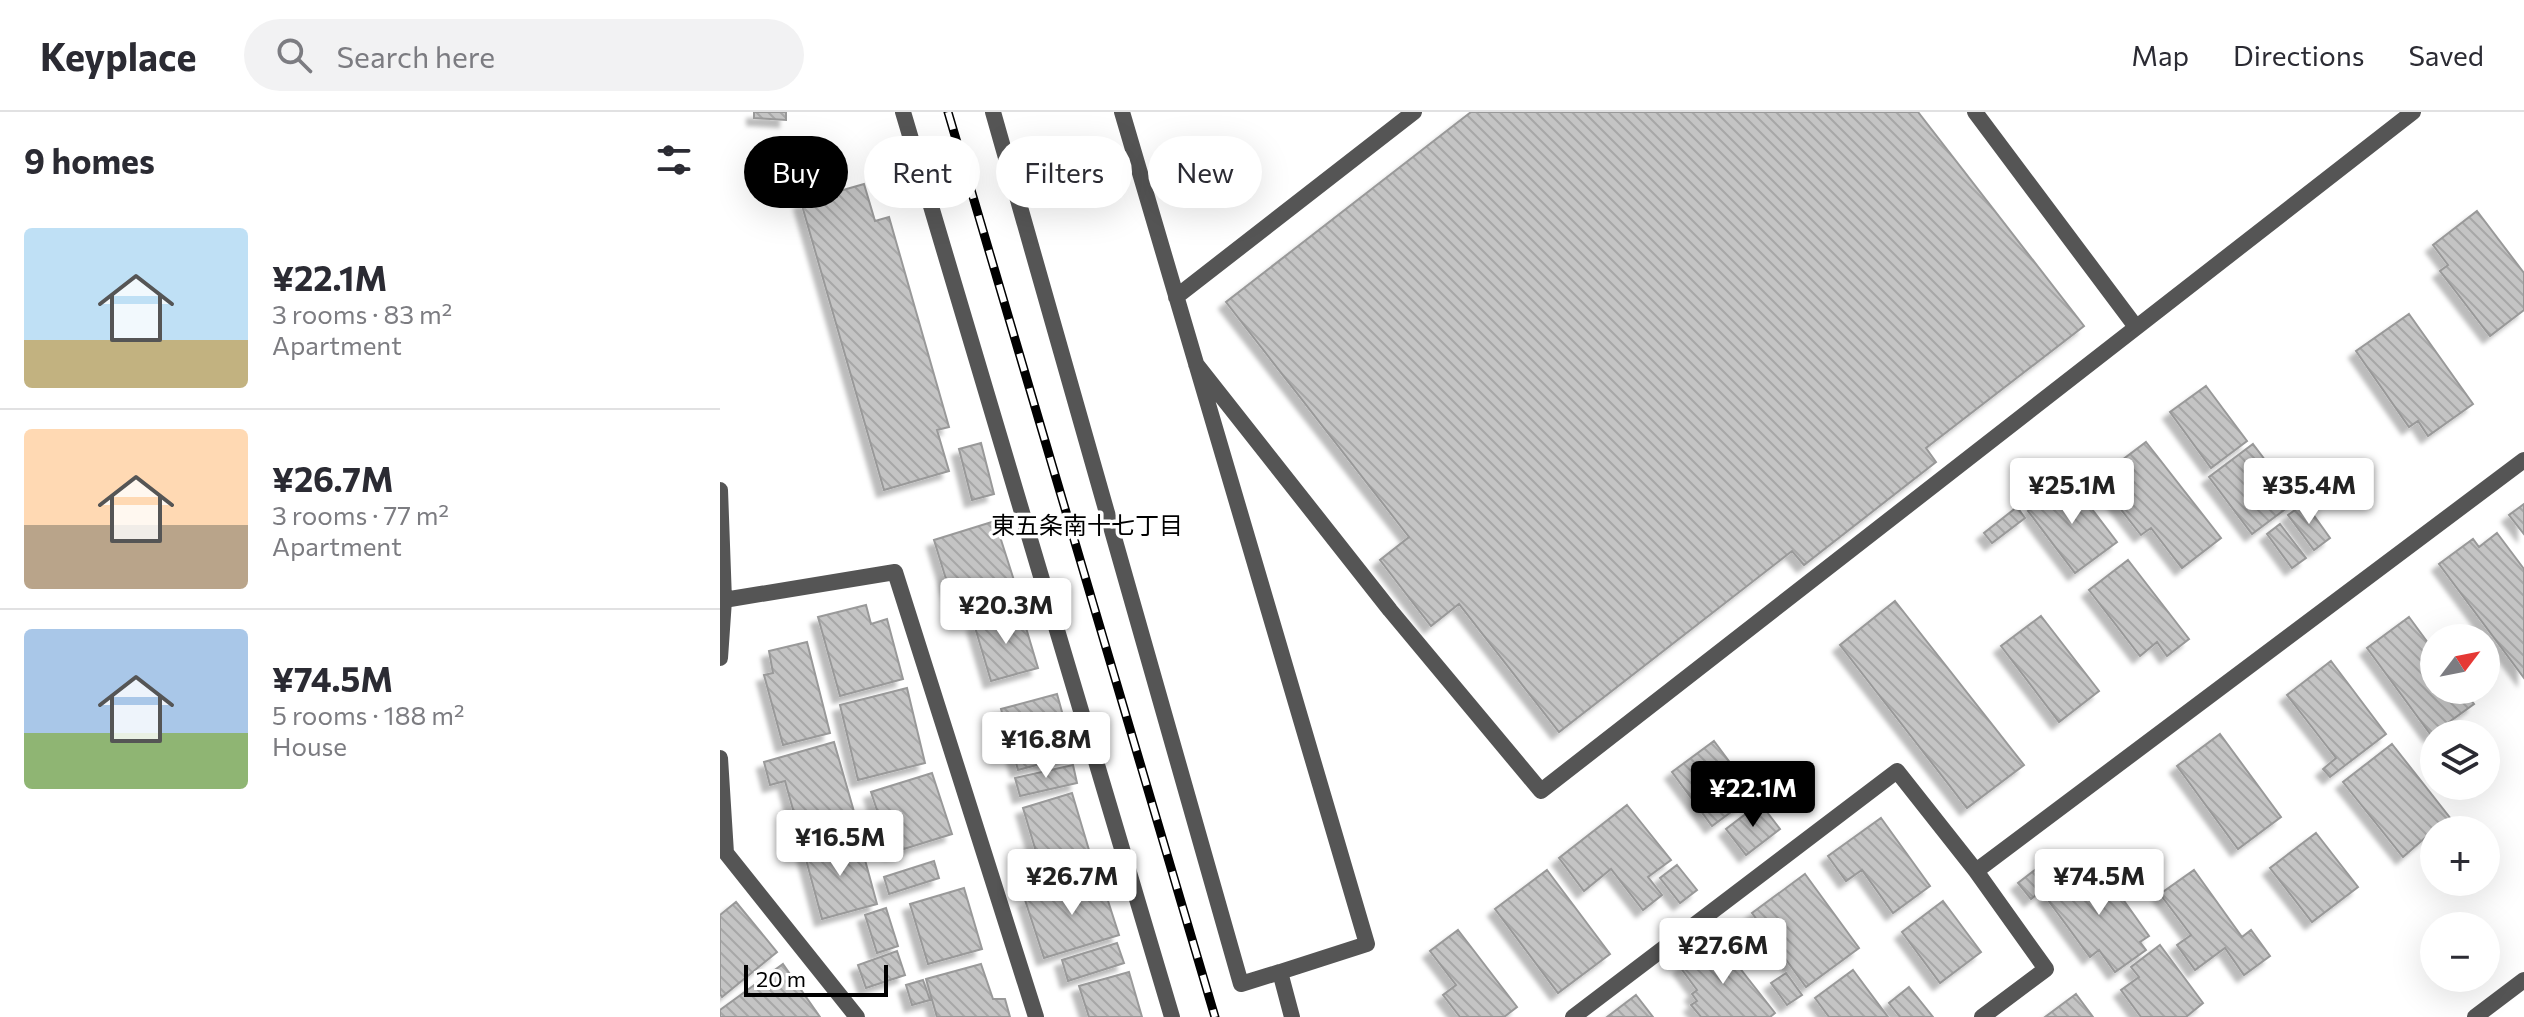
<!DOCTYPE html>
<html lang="en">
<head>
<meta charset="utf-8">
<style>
  :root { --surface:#fff; --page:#f2f2f3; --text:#2b2b33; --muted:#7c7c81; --line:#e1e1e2; --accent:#000 }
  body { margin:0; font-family:Commissioner,"Noto Sans JP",sans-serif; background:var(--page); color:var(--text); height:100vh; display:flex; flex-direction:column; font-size:30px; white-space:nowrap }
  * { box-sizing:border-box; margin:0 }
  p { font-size:26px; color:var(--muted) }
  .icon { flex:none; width:44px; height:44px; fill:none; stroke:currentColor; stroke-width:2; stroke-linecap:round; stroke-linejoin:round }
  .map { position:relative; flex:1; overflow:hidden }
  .drawer { display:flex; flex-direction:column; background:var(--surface); width:720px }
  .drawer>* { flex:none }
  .guide { position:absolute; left:24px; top:24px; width:760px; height:72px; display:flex; gap:16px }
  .needle { width:52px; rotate:58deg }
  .fabs { position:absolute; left:1700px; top:512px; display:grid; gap:16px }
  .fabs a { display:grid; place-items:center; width:80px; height:80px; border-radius:50%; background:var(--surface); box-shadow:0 8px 32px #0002; font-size:40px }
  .scale { position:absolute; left:24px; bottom:20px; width:144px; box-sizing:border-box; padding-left:8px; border:4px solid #000; border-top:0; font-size:22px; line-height:28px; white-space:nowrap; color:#000; -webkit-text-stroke:6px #fff; paint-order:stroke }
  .price { position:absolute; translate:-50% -68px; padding:0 18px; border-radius:8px; background:#fff; color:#222; font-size:26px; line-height:52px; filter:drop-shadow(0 2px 4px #0008) }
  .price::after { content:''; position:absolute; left:50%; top:48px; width:24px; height:18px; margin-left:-12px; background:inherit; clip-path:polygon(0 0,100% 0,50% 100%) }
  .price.on { background:var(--accent); color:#fff }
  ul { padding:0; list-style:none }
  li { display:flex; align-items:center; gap:24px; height:200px; padding:0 24px }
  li+li { border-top:2px solid var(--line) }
  li span { display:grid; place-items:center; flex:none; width:224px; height:160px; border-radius:8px; color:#555 }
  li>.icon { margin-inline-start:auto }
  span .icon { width:96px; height:96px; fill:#fffc; stroke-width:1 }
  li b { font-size:34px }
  h2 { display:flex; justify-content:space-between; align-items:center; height:96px; padding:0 24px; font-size:34px }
  .chip { padding:0 28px; border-radius:36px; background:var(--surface); box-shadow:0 8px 32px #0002; font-size:28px; line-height:72px }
  .chip.on { background:var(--accent); color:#fff }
  header { display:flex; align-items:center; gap:48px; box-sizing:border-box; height:112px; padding:0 40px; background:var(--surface); border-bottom:2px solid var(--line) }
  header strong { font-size:38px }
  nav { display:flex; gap:44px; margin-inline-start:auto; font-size:28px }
  .search { width:560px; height:72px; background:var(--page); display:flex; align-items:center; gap:20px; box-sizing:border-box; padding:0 28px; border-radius:44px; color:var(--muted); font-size:30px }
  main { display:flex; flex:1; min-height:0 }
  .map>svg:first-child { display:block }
  .building { fill:url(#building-back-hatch); stroke:#999; stroke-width:2; filter:url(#shadow) }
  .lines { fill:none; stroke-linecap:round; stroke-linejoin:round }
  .service { stroke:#555; stroke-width:16 }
  .minor { stroke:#555; stroke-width:16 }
  .rail-casing { stroke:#000; stroke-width:9 }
  .rail { stroke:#fff; stroke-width:6; stroke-dasharray:18; stroke-linecap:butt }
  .labels { text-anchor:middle; stroke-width:7; stroke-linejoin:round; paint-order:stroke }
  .neighbourhood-label { font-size:24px; fill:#000; stroke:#fff }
</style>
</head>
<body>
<header>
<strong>Keyplace</strong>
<div class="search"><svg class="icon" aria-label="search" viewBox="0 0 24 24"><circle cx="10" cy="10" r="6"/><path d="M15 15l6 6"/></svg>Search here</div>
<nav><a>Map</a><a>Directions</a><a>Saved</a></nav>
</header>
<main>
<section class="drawer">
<h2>9 homes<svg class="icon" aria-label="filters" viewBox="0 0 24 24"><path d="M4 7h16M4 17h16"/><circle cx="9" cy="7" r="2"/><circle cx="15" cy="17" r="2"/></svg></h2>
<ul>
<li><span style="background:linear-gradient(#bfe0f5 70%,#c2b280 0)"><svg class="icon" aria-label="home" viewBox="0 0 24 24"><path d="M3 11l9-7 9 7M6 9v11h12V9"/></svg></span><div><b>¥22.1M</b><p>3 rooms · 83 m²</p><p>Apartment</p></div></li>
<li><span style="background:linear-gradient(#ffd9b3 60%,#b9a48a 0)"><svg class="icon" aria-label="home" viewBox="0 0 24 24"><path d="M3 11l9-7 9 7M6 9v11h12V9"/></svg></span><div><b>¥26.7M</b><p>3 rooms · 77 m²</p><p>Apartment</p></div></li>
<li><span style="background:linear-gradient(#a9c7e8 65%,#8fb573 0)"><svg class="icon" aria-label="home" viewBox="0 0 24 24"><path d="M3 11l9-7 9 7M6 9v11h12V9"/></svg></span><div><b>¥74.5M</b><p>5 rooms · 188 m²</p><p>House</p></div></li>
</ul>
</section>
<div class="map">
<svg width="1804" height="905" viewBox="0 0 1804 905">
  <defs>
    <pattern id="building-back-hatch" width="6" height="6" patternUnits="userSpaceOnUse" patternTransform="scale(2)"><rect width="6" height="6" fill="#c4c4c4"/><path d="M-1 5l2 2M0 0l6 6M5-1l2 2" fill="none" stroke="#a7a7a7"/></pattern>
    <filter id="shadow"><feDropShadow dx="-7" dy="7" stdDeviation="2" flood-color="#0004"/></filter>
  </defs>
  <rect width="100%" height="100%" fill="#fff"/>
  <path class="building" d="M34,0H66V8L34,6Z
    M751,0H1198L1364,214L1206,336L1216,350L1084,453L1072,439L839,620L739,492L711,514L660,448L689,425L506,190Z
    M144,72L155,109L169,105L229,315L217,318L229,359L164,378L81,90Z
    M1757,99L1804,161V198L1770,224L1720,159L1728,153L1713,133Z
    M1689,202L1753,292L1708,324L1698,309L1689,315L1636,239Z
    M1486,274L1527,329L1491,356L1450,300Z
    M1426,330L1501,426L1462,456L1431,416L1421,423L1377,367Z
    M261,331L274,382L252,388L239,337Z
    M1533,332L1576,389L1532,422L1489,365Z
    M1349,367L1397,430L1355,461L1308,399Z
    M1585,391L1610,426L1594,438L1568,403Z
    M1804,392V422L1789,403Z
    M1297,395L1305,406L1272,431L1264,421Z
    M275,409L299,484L237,503L214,428Z
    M1560,412L1586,446L1572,456L1547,422Z
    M1777,421L1804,457V566L1719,452L1753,427L1759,435Z
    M1408,448L1469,527L1447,544L1437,530L1420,544L1369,478Z
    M1175,489L1304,653L1247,696L1120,533Z
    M146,493L151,512L167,507L183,567L120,584L98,505Z
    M301,499L318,556L271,569L254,512Z
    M1321,504L1379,579L1339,610L1281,534Z
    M1689,505L1714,539V578H1743L1754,592L1711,623L1647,536Z
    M87,530L110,621L63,633L44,563L53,561L49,539Z
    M1611,549L1666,622L1610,665L1603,657L1616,646L1567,583Z
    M187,576L205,651L138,668L120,593Z
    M337,582L354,643L298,658L281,597Z
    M1500,622L1561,705L1518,737L1457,654Z
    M994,629L1034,683L992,714L952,660Z
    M114,630L137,710L81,726L65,669L50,673L44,650Z
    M1672,632L1731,707L1714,718L1683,745L1623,670Z
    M353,653L357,671L300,684L295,666Z
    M212,661L232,722L171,741L151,680Z
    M352,681L369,738L320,753L303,696Z
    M1040,691L1060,717L1026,743L1006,717Z
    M907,693L951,748L928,765L942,783L923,798L891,757L864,779L839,746Z
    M1161,706L1210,774L1173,801L1142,758L1126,769L1108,744Z
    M1596,721L1638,775L1592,810L1550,756Z
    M139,726L157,792L102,807L84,740Z
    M373,744L377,755L328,772L325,760Z
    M1329,747L1342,763L1311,787L1298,771Z
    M1375,748L1429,824L1420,830L1426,838L1395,860L1379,838L1370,845L1325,784Z
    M214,749L219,766L169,782L164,765Z
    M957,753L977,778L960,791L940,766Z
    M827,758L890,842L838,881L775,797Z
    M1474,758L1522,825L1531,818L1550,844L1524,863L1505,836L1475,858L1457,833L1471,823L1440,782Z
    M1085,762L1139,836L1086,875L1032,801Z
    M380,764L399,823L324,846L305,788Z
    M244,776L262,837L208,852L190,792Z
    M1223,789L1261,840L1220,871L1182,820Z
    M16,790L57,840L2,885L0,882V803Z
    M166,796L178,834L157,841L145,803Z
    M738,818L797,895L784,905H740L723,883L736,873L710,839Z
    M997,827L1055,901L1050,905H981L971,893L977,889L972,882L977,878L960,855Z
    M397,831L404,851L348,869L342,848Z
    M1440,833L1483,891L1466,905H1421L1401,878L1419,865L1411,855Z
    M177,839L185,863L146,876L138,853Z
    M63,852L100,905H0V898Z
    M261,852L273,887H285L290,905H217L206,867Z
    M1133,858L1168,905H1109L1095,886Z
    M409,860L422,905H369L359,874Z
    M1066,861L1082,883L1067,893L1051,871Z
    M203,868L210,888L192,893L186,873Z
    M1189,875L1213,905H1180L1169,891Z
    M1356,882L1373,905H1325Z
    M916,883L933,905H887Z"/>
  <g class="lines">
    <path class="service" d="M183,0L452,905
      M273,0L521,872L560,860
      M402,0L647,832L560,860L572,905
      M1255,0L1416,215
      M456,185L694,0
      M476,252L670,498L821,679L1693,0
      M1755,905L1804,868"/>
    <path class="minor" d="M0,378L4,488L0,546
      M4,488L175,460L316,905
      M0,646L6,741L137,905
      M1256,759L1804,348
      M853,905L1177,659L1256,759L1326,857L1262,905"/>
    <g class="rail-casing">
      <path id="rail" d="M228,0L495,905"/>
    </g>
    <use href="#rail" class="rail"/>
  </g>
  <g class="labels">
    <g class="neighbourhood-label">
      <text x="367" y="422">東五条南十七丁目</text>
    </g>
  </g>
</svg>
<div class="fabs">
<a><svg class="needle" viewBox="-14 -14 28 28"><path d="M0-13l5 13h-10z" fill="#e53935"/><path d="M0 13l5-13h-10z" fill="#7c7c81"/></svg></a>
<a><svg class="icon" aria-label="layers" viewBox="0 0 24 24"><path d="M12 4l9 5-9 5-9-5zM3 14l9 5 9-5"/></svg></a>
<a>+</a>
<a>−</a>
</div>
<div class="scale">20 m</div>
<b class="price" style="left:1352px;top:414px">¥25.1M</b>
<b class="price" style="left:1589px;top:414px">¥35.4M</b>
<b class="price" style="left:286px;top:534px">¥20.3M</b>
<b class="price" style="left:326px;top:668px">¥16.8M</b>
<b class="price on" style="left:1033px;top:717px">¥22.1M</b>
<b class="price" style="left:120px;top:766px">¥16.5M</b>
<b class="price" style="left:352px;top:805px">¥26.7M</b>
<b class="price" style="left:1379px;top:805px">¥74.5M</b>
<b class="price" style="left:1003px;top:874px">¥27.6M</b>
<div class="guide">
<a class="chip on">Buy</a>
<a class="chip">Rent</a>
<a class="chip">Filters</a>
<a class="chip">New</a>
</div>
</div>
</main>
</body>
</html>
